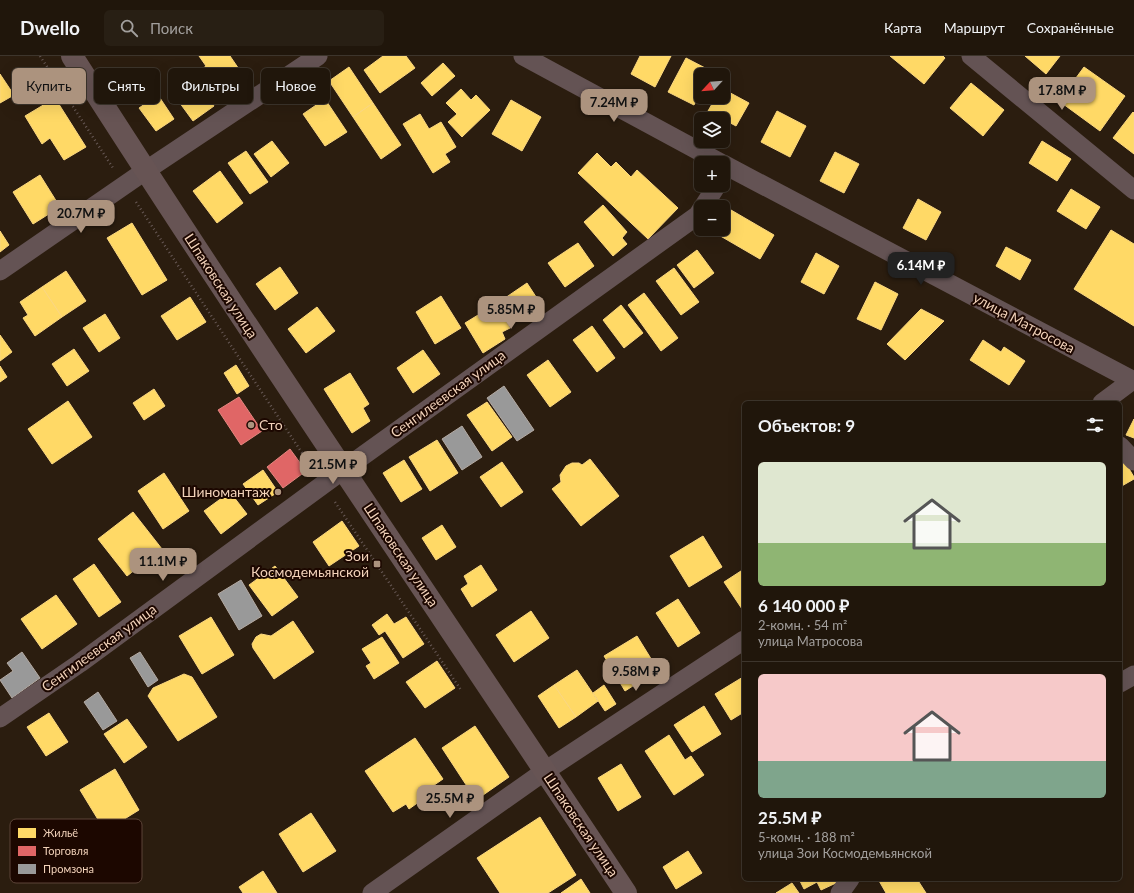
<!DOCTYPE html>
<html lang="ru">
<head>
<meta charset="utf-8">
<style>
  :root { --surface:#20160b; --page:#281f14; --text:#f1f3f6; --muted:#a29f9d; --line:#3d352c; --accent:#ac937e }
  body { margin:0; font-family:Lato,sans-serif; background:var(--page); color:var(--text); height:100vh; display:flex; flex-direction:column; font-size:15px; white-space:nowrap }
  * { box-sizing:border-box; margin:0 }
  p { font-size:13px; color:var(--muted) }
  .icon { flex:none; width:22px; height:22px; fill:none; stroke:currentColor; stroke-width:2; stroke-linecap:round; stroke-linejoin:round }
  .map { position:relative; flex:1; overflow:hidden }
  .panel { position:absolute; left:742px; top:345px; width:380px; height:480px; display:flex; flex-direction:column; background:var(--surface); border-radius:6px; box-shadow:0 4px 16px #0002,0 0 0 1px var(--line) }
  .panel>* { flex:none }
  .top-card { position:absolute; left:12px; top:12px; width:380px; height:36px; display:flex; gap:8px }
  .needle { width:26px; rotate:244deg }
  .fabs { position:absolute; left:694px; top:12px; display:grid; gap:8px }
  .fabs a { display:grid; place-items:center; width:36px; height:36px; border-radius:6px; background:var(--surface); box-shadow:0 4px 16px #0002,0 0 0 1px var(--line); font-size:20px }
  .price { position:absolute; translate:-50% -34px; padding:0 9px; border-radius:8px; background:var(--accent); color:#111; font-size:13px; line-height:26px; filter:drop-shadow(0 1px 2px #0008) }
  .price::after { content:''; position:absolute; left:50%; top:24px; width:12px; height:9px; margin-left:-6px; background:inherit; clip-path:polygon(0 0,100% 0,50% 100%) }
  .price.active { background:#222; color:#fff }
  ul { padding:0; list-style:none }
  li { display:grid; align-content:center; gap:8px; height:212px; padding:0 16px }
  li+li { border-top:1px solid var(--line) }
  li span { display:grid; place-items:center; height:124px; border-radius:6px; color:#555 }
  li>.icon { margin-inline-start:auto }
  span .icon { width:72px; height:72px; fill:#fffc; stroke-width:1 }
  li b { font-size:17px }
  h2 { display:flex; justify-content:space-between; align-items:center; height:48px; padding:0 16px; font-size:17px }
  .pill { padding:0 14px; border-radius:6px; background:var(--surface); box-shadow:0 4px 16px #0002,0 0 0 1px var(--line); font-size:14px; line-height:36px }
  .pill.active { background:var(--accent); color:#111 }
  header { display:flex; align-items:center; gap:24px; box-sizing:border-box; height:56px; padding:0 20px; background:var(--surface); border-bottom:1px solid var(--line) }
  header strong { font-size:19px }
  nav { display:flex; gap:22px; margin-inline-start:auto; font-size:14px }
  .search { width:280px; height:36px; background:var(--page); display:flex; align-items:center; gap:10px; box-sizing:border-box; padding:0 14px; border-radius:6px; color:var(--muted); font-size:15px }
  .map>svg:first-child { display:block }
  .homes { fill:#ffd966; stroke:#fbd77f }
  .shops { fill:#e06666; stroke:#e5867f }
  .industry { fill:#999; stroke:#b4aaa3 }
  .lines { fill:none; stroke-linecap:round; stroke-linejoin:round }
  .path { stroke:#685956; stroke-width:2.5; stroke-dasharray:1 3; stroke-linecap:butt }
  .minor { stroke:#645354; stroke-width:19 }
  .secondary { stroke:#675454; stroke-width:22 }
  .poi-dot { fill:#ac937e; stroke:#1c0700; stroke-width:1.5 }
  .labels { text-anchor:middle; stroke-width:4; stroke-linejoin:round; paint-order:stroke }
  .street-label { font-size:14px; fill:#f2d2b9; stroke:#1c0700 }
  .poi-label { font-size:14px; fill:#f2d2b9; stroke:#1c0700; text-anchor:end }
  .key { fill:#1c0700; stroke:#5c4438; stroke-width:1 }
  .key-label { font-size:11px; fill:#f2d2b9 }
</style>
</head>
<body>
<header>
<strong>Dwello</strong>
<div class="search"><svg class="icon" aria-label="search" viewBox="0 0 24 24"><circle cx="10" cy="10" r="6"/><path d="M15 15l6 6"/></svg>Поиск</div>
<nav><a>Карта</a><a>Маршрут</a><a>Сохранённые</a></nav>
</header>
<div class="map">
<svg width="1134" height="837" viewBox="0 0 1134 837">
  <rect width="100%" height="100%" fill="#2b1d0f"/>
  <path class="homes" d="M199,0H230L243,19L214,39L198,16L206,10Z
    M383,0H406L415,12L380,37L364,14Z
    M640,0H671L655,31L631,18Z
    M890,0H943L945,2L924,28Z
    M1025,0H1060L1046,18Z
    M686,2L711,15L709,19H701V35L694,49L668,36Z
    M443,7L455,20L432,40L421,27Z
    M349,11L373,47L353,61L329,25Z
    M1084,11L1125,40L1100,75L1059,45Z
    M0,18L14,39L0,47Z
    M971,27L1004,54L983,80L950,52Z
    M199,28L214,50L193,65L174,39L187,30L191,34Z
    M461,33L471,44L476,39L490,54L462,81L448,66L457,58L446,47Z
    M723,33L749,47L736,70L708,55L716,41H723Z
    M158,39L174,63L156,75L139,52Z
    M55,42L86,91L64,104L50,82L42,88L25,60Z
    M325,43L347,76L325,90L303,58Z
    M511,44L541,61L522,95L492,78Z
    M373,47L401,89L381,103L353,61Z
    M777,55L806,70L790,101L761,86Z
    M1133,56L1134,57V98L1113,82Z
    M420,58L429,73L441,66L456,91L445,98L450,106L433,117L403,68Z
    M272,85L289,107L271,121L254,98Z
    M1042,85L1071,103L1057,125L1029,107Z
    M246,95L268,126L250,138L228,107Z
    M835,96L859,108L844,137L820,125Z
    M597,97L611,111L616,106L631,121L637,114L678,152L648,183L578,117Z
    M220,115L243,147L217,167L193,135Z
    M40,119L60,151L33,168L13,136Z
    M1071,133L1100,151L1086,173L1057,155Z
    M918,143L941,156L926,184L903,172Z
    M603,149L627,176L622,182L627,188L613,200L584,166Z
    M731,154L774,179L760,203L717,178L720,173H723V168Z
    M132,167L167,224L142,239L107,182Z
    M1111,174L1134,188V270L1074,233Z
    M0,175L9,189L0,196Z
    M578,187L594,210L565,231L548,207Z
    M1006,191L1031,204L1020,224L996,210Z
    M697,194L714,217L694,232L677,209Z
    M816,197L839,210L824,238L801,226Z
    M280,211L298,237L275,254L256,228Z
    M674,212L699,246L681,259L656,225Z
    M66,215L86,245L62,261L42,231Z
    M875,226L898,238L881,274L857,263Z
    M527,227L542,250L521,265L505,242Z
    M42,231L62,261L35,280L23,262L28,259L20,246Z
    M644,237L678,282L661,295L628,249Z
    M441,240L461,272L435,288L416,256Z
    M190,241L206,266L177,284L161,260Z
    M496,248L510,272L502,276L505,283L483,297L465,267Z
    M621,249L643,277L624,292L603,264Z
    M317,251L335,275L306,297L288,273Z
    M921,253L944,265L905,304L887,288Z
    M105,258L120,282L99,296L83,272Z
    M592,270L615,302L597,316L573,284Z
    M0,279L12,296L0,305Z
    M983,284L1001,296L1004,291L1025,305L1009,329L970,304Z
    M74,293L89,315L67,330L52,308Z
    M423,294L440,318L413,337L397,312Z
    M548,304L571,336L550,351L527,319Z
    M236,309L249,330L237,338L224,317Z
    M0,310L7,321L0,326Z
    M350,317L369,348L363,352L370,365L352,377L324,333Z
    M154,333L165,350L144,364L133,347Z
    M68,345L92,381L52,408L28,373Z
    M487,346L512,381L492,395L467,359Z
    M1134,363V382L1126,379Z
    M437,384L458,417L430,435L409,401Z
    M590,403L619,440L581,470L552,433L561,426L560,419L566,410L572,407H579L582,409Z
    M404,404L422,433L401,446L383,417Z
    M502,406L523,436L501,451L480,421Z
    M1125,406L1134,421V423L1120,431V409Z
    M263,414L278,436L258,449L243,428Z
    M164,417L189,455L163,473L138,435Z
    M230,436L247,458L221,478L204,455Z
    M133,456L162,493L127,520L98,483Z
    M342,465L359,490L329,510L313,486Z
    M442,469L456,491L436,504L422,482Z
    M703,480L722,511L689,531L670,500Z
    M94,508L121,546L99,561L73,523Z
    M481,509L497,534L472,551L461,533L468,528L464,520Z
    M275,510L298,541L272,560L249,529Z
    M744,513V552L742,553L724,526Z
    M56,539L77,568L42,593L21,563Z
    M678,543L700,577L678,591L656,557Z
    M531,555L549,582L514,606L496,579Z
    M387,558L394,568L406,561L424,588L403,602L385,575L379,579L372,569Z
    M211,561L234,599L202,618L179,580Z
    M293,565L314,596L274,623L253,592L252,588L256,581L261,578L271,580Z
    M637,580L658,614L625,635L604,600Z
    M382,581L399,607L374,623L366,610L371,607L362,593Z
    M437,605L455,632L425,652L406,626Z
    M577,614L598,645L576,661L554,629Z
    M184,618L192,621L217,661L178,685L148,640L153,632Z
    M743,621L744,623V656L731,664L715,638Z
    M554,629L576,661L559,672L538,640Z
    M604,629L616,648L605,655L593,637Z
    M704,650L721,678L692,696L674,669Z
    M49,657L68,686L46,700L27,671Z
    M127,663L147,691L124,707L104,678Z
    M475,670L509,721L476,744L442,692Z
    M669,679L685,704L691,700L704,719L674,739L645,695Z
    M415,682L443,723L427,734L430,738L409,753L406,748L393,756L365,715Z
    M621,708L641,741L618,755L598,722Z
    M115,713L139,754L105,775L80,734Z
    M311,757L336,795L303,816L279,778Z
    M540,761L576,819L548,837H500L477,802Z
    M688,795L702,817L676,833L663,811Z
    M263,815L277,837H243L239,831Z
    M581,823L590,837H561Z
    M799,823H834L836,827L821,834L817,826L804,833Z
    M878,823H917L926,837H886Z
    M792,827L799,837H776Z"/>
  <path class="shops" d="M239,341L262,375L241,389L218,354Z
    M290,393L306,415L283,432L267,411Z"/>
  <path class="industry" d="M504,330L534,374L517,385L487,342Z
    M462,370L482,401L462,414L442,383Z
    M241,524L262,560L239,574L218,538Z
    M22,596L40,622L12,642L0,624L13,615L7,607Z
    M140,596L158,624L148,631L130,602Z
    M98,636L117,665L103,674L84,646Z"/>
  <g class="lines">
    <path class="path" d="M40,0L113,112
      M136,146L312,412
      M335,446L461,634"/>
    <path class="minor" d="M523,0L721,107
      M971,0L1134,134
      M723,108L1134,325
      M703,151L717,129
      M0,215L145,115L318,0
      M1102,347L1133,324
      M1120,390L1134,405
      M1120,627L1134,619
      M0,662L80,607L343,414L698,159L701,154
      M372,837L545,715L744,584
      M840,837L850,823"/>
    <path class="secondary" d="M72,0C252,282 441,558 626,837"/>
  </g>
  <g class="poi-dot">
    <circle cx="251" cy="369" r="4"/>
    <circle cx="278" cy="436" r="4"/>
    <rect x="373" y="504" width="8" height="8" rx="2"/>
  </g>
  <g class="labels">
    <g class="street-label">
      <text transform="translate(221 230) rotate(57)" y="5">Шпаковская улица</text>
      <text transform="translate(1024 267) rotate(28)" y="5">улица Матросова</text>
      <text transform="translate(448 338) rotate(-36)" y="5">Сенгилеевская улица</text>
      <text transform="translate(401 499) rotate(56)" y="5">Шпаковская улица</text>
      <text transform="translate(99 592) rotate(-36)" y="5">Сенгилеевская улица</text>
      <text transform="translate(581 769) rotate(56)" y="5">Шпаковская улица</text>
    </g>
    <g class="poi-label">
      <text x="259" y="374" text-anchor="start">Сто</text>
      <text x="270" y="441">Шиномантаж</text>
      <text x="369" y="505">Зои<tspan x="369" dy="16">Космодемьянской</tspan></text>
    </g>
  </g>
  <rect x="10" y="763" width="132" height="64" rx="6" class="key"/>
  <rect x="18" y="772" width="18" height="10" fill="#ffd966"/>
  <rect x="18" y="790" width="18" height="10" fill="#e06666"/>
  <rect x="18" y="808" width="18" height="10" fill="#999"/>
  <g class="key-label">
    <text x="43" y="781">Жильё</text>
    <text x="43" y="799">Торговля</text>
    <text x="43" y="817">Промзона</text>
  </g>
</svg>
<div class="fabs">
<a><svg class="needle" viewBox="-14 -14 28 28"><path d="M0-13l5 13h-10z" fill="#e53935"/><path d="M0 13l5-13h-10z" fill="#a29f9d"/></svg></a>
<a><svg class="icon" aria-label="layers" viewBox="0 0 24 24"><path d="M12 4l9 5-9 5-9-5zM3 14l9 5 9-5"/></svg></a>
<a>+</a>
<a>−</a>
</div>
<b class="price" style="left:1062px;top:55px">17.8M ₽</b>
<b class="price" style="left:614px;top:67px">7.24M ₽</b>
<b class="price" style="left:81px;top:178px">20.7M ₽</b>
<b class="price active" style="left:921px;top:230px">6.14M ₽</b>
<b class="price" style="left:511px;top:274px">5.85M ₽</b>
<b class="price" style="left:333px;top:429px">21.5M ₽</b>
<b class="price" style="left:163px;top:526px">11.1M ₽</b>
<b class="price" style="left:636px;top:636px">9.58M ₽</b>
<b class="price" style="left:450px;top:763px">25.5M ₽</b>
<div class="top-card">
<a class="pill active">Купить</a>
<a class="pill">Снять</a>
<a class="pill">Фильтры</a>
<a class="pill">Новое</a>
</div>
<section class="panel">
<h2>Объектов: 9<svg class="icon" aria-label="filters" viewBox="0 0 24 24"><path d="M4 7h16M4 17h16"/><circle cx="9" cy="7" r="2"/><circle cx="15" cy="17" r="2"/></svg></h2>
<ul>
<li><span style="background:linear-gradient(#dfe7d0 65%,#8fb573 0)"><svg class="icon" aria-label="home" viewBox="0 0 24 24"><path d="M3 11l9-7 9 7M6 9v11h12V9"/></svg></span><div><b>6 140 000 ₽</b><p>2-комн. · 54 m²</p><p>улица Матросова</p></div></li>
<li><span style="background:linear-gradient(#f6c9c9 70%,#7fa58c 0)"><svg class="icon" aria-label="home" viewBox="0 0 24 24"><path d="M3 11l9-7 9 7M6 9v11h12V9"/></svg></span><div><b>25.5M ₽</b><p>5-комн. · 188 m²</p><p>улица Зои Космодемьянской</p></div></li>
</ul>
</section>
</div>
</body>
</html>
